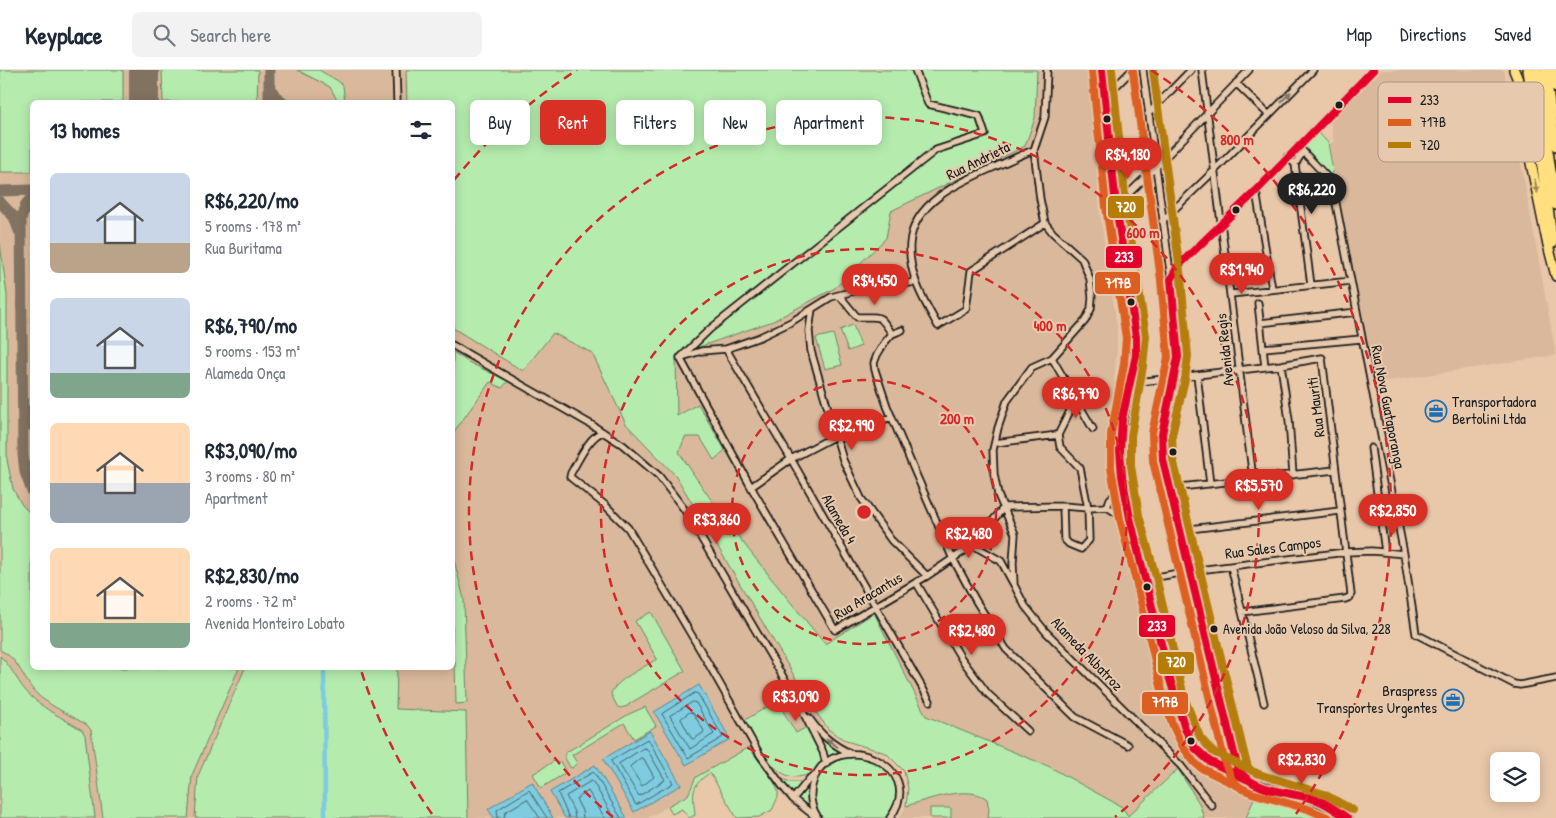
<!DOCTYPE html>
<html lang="en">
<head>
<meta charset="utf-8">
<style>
  :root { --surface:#fff; --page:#f2f2f3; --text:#1f2937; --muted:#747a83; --line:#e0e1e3; --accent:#d93025 }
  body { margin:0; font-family:"Patrick Hand",sans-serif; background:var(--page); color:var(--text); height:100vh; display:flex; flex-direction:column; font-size:19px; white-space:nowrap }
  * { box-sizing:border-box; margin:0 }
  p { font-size:16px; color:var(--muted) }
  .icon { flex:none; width:28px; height:28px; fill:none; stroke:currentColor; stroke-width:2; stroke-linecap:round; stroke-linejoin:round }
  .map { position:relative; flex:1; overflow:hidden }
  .details { position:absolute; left:30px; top:30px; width:425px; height:570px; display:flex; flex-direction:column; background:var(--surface); border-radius:8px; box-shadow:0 2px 12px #0003 }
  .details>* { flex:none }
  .banner { position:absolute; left:470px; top:30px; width:475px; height:45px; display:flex; gap:10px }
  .controls { position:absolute; left:1490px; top:682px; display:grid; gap:10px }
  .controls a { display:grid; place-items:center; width:50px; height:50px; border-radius:8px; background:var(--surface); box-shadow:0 2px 12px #0003; font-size:25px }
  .price { position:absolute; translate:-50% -42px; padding:0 11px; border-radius:18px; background:var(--accent); color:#fff; font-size:16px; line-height:32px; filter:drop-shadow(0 1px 2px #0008) }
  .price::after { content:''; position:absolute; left:50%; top:30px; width:15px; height:11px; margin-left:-8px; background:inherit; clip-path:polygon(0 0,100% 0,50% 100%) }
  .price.current { background:#222; color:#fff }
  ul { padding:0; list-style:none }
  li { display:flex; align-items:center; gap:15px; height:125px; padding:0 20px }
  li span { display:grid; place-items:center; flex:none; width:140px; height:100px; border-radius:8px; color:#555 }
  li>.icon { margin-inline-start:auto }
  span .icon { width:60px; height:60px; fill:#fffc; stroke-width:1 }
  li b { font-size:21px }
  h2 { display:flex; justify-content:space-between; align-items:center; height:60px; padding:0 20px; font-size:21px }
  .tag { padding:0 18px; border-radius:8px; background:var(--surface); box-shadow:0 2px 12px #0003; font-size:18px; line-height:45px }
  .tag.current { background:var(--accent); color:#fff }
  header { display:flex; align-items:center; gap:30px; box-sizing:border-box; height:70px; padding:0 25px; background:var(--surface); border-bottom:1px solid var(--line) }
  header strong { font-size:24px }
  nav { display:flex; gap:28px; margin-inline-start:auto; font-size:18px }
  .search { width:350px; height:45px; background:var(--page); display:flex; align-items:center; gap:12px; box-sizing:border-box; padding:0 18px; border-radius:8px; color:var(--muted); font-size:19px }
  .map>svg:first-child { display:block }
  .built { fill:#dab89b; fill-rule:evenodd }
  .green { fill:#b5ecae; stroke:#688465 }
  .water { fill:#7fcbdf; stroke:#578591 }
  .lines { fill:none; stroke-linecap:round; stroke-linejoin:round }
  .shore { stroke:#44626a; stroke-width:1 }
  .canal { stroke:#7fcbdf; stroke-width:4.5 }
  .taxiway { stroke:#827262; stroke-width:11 }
  .runway { stroke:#827262; stroke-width:30 }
  .minor-casing { stroke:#1c1c1c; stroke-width:9 }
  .major-casing { stroke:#1c1c1c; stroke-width:11 }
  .highway-casing { stroke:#1c1c1c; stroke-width:12 }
  .minor { stroke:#e7caae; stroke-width:5.5 }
  .major { stroke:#ffdf80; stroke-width:8 }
  .highway { stroke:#ffdf80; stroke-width:9 }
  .bus-1-casing { stroke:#e7caae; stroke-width:11 }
  .bus-2-casing { stroke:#e7caae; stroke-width:11 }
  .bus-3-casing { stroke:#e7caae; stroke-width:11 }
  .bus-1 { stroke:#e4002b; stroke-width:8 }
  .bus-2 { stroke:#dd5e21; stroke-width:8 }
  .bus-3 { stroke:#b57d08; stroke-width:8 }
  .oneway { fill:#827365 }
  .oneway2 { fill:#998753 }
  .ring { fill:none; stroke:#d62828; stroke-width:2.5; stroke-dasharray:9 6 }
  .bus-dot { fill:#1c1c1c; stroke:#e7caae; stroke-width:2 }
  .labels { text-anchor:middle; stroke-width:4; stroke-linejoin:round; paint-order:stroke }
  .bus-label { font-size:14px; fill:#1c1c1c; stroke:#e7caae; text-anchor:start }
  .street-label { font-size:15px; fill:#1c1c1c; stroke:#e7caae }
  .poi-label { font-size:15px; fill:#1c1c1c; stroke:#e7caae; text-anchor:start }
  .key { fill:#e7caae; stroke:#aa9682; stroke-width:1 }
  .key-label { font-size:14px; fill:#1c1c1c }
  .centre { fill:#d62828; stroke:#e7caae; stroke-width:2.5 }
  .ring-label { font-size:15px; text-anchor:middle; font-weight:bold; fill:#d62828; stroke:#e7caae; stroke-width:4; stroke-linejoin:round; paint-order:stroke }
  .line-badge { stroke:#e7caae; stroke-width:2 }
  .badge-label { font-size:14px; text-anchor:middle; font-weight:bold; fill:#fff }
</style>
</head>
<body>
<header>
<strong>Keyplace</strong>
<div class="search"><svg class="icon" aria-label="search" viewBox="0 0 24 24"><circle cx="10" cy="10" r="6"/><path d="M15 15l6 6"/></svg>Search here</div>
<nav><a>Map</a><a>Directions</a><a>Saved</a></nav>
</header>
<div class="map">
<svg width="1556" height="748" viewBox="0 0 1556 748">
  <rect width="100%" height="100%" fill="#e9c7a9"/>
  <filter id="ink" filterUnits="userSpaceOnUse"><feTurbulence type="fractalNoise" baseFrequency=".02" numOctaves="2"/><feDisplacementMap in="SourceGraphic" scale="10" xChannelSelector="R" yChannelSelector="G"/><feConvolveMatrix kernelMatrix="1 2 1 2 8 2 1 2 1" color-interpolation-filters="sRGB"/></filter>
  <g filter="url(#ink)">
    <path class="built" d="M0,0H1089L1100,144L1117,256V281L1114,310L1120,327L1115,354L1114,390L1125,446L1165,608L1169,654L1188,677L1199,687L1212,695L1310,730L1343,748H899L906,736L915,692L846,671L829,660L824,653L809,662L822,685L817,699L810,703L792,706L782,703L773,696L763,684L756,687L749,677L696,707L688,725L648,748H0ZM32,32H452V598H32Z
      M1382,0H1504L1556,285L1375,313L1329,74L1334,72L1330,51Z"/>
    <path class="green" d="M0,0H123V32H32V102H0Z
      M162,0H258L257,32H163Z
      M297,0H319L338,11L343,16L345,32H338L330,17Z
      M406,0H1037L1035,48L1025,76L891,141L886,168L835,218L773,251L676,285L677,346L698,334L725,380L714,390L700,367H685L679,382C722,450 774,512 825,574L874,543L926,646L1048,696L1122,737L1128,746L1178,699L1199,733L1204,748H988L989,739L987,729C968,714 927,730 906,736L908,718L904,701L886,683L846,671L829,660L815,641L676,406L626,354L592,283L553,263L523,301L453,258L452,32H407Z
      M1318,62L1328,73L1333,101L1330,105L1304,77Z
      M0,173L7,225V390L13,419L22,435L32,445V598H239L192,705L188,748H103L91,660L87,655C72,646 54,638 40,627C23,613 21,589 0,580Z
      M853,255L861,276L848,281L840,260Z
      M833,264L842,295L825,299L816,268Z
      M453,282L468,292L508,311L502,318L490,312L453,363Z
      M453,489L455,494L464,529L467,633L456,634L455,591L452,590Z
      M651,542L685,601L629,634L628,636L620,638L617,636L611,624C614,611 645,597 657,589L635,551Z
      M0,586C11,596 16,609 25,620C40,638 63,648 82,660L85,665L95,748H0Z
      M245,598H397L396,639L466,642L468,748H195L198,706Z
      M777,631L796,663L807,657L822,685C823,692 820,697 814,701C778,724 758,674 745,650Z
      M645,637L656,656L634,669L624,653L572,685L577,693L572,698L570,697L565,688V683L629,644Z
      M823,670L842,682L841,684L827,688L821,671Z
      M749,677L774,712L778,721V727L772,740L759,747L737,748L710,703C690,715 693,724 695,745L689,748L682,739L672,744L668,736L688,725L696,707Z
      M858,686C867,688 879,692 886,698C900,712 899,735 885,748H823C800,717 824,688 858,686Z
      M554,691L558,693L560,692L565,700L564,704L541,718L533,704Z
      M783,709L790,712H804L794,725L782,711Z
      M809,716L811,738L810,740L799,730V728Z
      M1257,721L1316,734L1338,748H1246Z
      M930,738H951V748H930Z"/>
    <path class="water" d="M699,615L730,669L686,695L654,642Z
      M650,661L681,715L634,742L603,689Z
      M595,695L627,748H565L550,722Z
      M532,712L553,748H494L488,739Z"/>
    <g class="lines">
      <path class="shore" d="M695,623L698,624L723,667L688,688L662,644Z
        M693,632L696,633L714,664L690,679L670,646Z
        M690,642L693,643L704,661L703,663L694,669L691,668L681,649Z
        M648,669L673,713L636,735L611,691Z
        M644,678L647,679L665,710L639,726L619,694Z
        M641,688L644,689L654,707L642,716L630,697Z
        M498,748L497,740L529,720L547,748
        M504,748L505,742L527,729L540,748
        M569,748L558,723L593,702L595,704L621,748
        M575,748L574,742L566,726L591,711L593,712L614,748
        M583,748L582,741L576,729L588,721L605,748"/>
      <path class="canal" d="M324,598L325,748"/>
      <path class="taxiway" d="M269,0V32
        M269,15L275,26L283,32
        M0,121L32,120
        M32,128L26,134L21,149L23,385L25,402L32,421
        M0,132L14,147L19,161
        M25,339L32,356"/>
      <path class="runway" d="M144,0V32"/>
      <g class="minor-casing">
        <path id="minor" d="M396,0L397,32
          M1047,0L1045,47L1034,80L1040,129L1045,153L1053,163L1082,189L1090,209L1092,227L1091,239L1085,251L1052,288L1032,297L1007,331L998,358L993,380L994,404L998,425L1015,464L1013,493L1014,515L1025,536L1046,562L1181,696L1212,736
          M1143,0L1171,209L1177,272L1178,287L1175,307L1162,364L1163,390L1235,690L1243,708
          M1202,0L1253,409
          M1236,13L1269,45
          M1105,27L1132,0
          M1148,44L1191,0
          M1298,76L1326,106L1333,118L1404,484L1416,564L1514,614L1520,615L1556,608
          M1034,80C1022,84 1011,90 999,95C965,110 913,130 910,174C908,205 924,231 938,256L966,239L971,201L1045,153
          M1153,81L1167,85
          M1287,87L1295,94L1311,215
          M1295,94L1303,82
          M1256,121L1272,219
          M1116,136L1155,98L1249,0
          M1162,151L1215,100L1313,0
          M1171,209L1178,196L1256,121L1373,0
          M1231,224L1351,211
          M839,225L857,247C881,248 878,242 892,264
          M1258,233L1265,297
          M812,239L809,261L811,281L843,390L861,428L891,470L927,506
          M1260,253L1357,242
          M902,260L892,264L885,272L877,285L874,293L875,300L887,336L915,402L952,487L976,531L1006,579L1075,647L1128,675
          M452,275L592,355L623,375L659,406L684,439L799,634L823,682L826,694
          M1263,278L1361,269
          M726,279L791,389L930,631
          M682,287L701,281L726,279L760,267L791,252L831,227L858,220L916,212
          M680,288L751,417L835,560L927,506L973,475L1004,437L1063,436L1088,438L1107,437L1118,444L1130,448
          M680,288L710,259L936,80L985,64L979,46L928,34L915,0
          M1052,288L1093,359
          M1281,295L1289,350L1293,405
          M1197,305L1210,414
          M1130,313L1281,295L1322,288L1351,524L1350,527L1345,529L1242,542
          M603,362C590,365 578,391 571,403L570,407L605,435L628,458L708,593L760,685L783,717L793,729L817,748
          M1058,365L1060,377L1080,398L1088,438L1089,470L1081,479L1069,474L1064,469L1063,436
          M995,373L1058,365L1076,329
          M1371,378L1385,482
          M751,417L791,389L837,365L892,347
          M1171,418L1335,400
          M1107,437L1110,429L1123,417
          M1181,460L1340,441
          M973,475L1001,491L1013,513
          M1231,496L1264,633
          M1146,509L1190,501L1346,482L1372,481L1404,484
          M916,512L961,588L987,623L1028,661
          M809,648C821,665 832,675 852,684
          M793,729L810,708L816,705
          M817,746C810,735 809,722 814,709C834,657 930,694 890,748"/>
      </g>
      <g class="major-casing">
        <path id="major" d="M1102,0L1116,136L1136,267C1136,305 1120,341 1120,380C1120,425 1136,469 1147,513C1158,554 1173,659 1201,685C1209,692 1219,697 1228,701C1242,708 1257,715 1273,719C1301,728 1322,729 1347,748"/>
      </g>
      <g class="highway-casing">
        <path id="highway" d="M1514,0L1518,10L1522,32L1531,93L1547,171L1556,206
          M1528,0L1553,173
          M1536,0L1556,135
          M1545,0L1556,76
          M1554,0L1556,17"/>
      </g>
      <use href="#minor" class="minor"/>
      <use href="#major" class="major"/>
      <use href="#highway" class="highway"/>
      <g class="bus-1-casing">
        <path id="bus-1" d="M1102,0L1116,136L1136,267V285L1122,349L1120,381L1122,406L1130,448L1169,606L1185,659L1195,678L1209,691L1246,709
          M1347,748C1337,741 1328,734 1317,730C1290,721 1257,724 1238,700L1163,390L1162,364L1178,287L1171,209L1178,196L1256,121L1373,0"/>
      </g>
      <g class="bus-2-casing">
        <path id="bus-2" d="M1092,1L1106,137L1126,268L1124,294L1111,364V398L1120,449L1137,515L1165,633L1173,656L1183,677L1194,692L1201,698L1252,723L1308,739L1329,748
          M1133,1L1161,210L1168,287L1152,363L1153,391L1225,693L1232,710L1242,719"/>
      </g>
      <g class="bus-3-casing">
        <path id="bus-3" d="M1112,0L1126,135L1146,266L1143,296L1131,366V396L1139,445L1157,511L1184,627L1200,667L1213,682L1259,704L1324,724L1353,740
          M1153,0L1181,208L1188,286L1185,309L1172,365L1173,389L1245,687L1248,697L1252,701"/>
      </g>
      <use href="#bus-1" class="bus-1"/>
      <use href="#bus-2" class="bus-2"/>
      <use href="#bus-3" class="bus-3"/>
    </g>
    <defs><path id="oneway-solid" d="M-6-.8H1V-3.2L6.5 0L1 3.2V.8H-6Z" transform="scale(1.25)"/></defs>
    <g class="oneway">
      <use href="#oneway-solid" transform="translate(1286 27) rotate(-45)"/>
      <use href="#oneway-solid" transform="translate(832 673) rotate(-145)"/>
    </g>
    <use class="oneway2" href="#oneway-solid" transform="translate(1536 116) rotate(78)"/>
  </g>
  <g class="ring">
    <circle cx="864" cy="442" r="132"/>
    <circle cx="864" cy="442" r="263"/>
    <path d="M613 747A395 395 0 1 1 1115 747"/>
    <path d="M432 744A527 527 0 0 1 361 600M454 110A527 527 0 0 1 577 0M1151 0A527 527 0 0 1 1296 744"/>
  </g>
  <defs>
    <g id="office-ring" transform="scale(1.125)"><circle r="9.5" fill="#e7caae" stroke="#1f6fb2" stroke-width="1.5"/><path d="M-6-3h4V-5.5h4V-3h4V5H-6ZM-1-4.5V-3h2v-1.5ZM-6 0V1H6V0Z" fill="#1f6fb2"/></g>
  </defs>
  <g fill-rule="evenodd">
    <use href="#office-ring" x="1436" y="341"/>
    <use href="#office-ring" x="1453" y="630"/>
  </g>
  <g class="bus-dot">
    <circle cx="1339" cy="35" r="4.5"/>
    <circle cx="1107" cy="49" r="4.5"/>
    <circle cx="1236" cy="140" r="4.5"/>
    <circle cx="1131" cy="232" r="4.5"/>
    <circle cx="1173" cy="382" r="4.5"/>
    <circle cx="1147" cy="517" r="4.5"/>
    <circle cx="1214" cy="559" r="4.5"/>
    <circle cx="1191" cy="671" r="4.5"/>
  </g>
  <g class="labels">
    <g class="bus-label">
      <text x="1223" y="564">Avenida João Veloso da Silva, 228</text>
    </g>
    <g class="street-label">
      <text transform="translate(978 91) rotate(-26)" y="5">Rua Andrieta</text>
      <text transform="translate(1225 280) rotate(-96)" y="5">Avenida Regis</text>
      <text transform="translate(1316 337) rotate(-97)" y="5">Rua Mauriti</text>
      <text transform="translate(1388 337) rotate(79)" y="5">Rua Nova Guataporanga</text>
      <text transform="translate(839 449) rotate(60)" y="5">Alameda 4</text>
      <text transform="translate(1273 478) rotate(-7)" y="5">Rua Sales Campos</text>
      <text transform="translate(868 526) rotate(-31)" y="5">Rua Aracantus</text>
      <text transform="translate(1087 584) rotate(46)" y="5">Alameda Albatroz</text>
    </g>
    <g class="poi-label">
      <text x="1452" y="337">Transportadora<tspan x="1452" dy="17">Bertolini Ltda</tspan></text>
      <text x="1437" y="626" text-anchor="end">Braspress<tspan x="1437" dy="17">Transportes Urgentes</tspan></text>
    </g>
  </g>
  <rect x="1378" y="12" width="166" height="80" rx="8" class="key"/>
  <rect x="1388" y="27" width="23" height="6" fill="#e4002b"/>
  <rect x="1388" y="49" width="23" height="7" fill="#dd5e21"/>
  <rect x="1388" y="72" width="23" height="6" fill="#b57d08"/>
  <g class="key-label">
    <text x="1420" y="35">233</text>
    <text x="1420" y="57">717B</text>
    <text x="1420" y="80">720</text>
  </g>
  <circle cx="864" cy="442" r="8" class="centre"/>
  <g class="ring-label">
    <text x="1237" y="75">800 m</text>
    <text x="1143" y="168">600 m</text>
    <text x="1050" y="261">400 m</text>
    <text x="957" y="354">200 m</text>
  </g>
  <g class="line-badge">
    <rect x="1107" y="125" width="38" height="24" rx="5" fill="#b57d08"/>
    <rect x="1105" y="175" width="38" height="24" rx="5" fill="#e4002b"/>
    <rect x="1094" y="201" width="47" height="24" rx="5" fill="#dd5e21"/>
    <rect x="1138" y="544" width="38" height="24" rx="5" fill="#e4002b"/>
    <rect x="1157" y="581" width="38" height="24" rx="5" fill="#b57d08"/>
    <rect x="1141" y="621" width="48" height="24" rx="5" fill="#dd5e21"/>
  </g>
  <g class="badge-label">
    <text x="1126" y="142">720</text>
    <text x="1124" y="192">233</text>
    <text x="1118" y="218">717B</text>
    <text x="1157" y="561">233</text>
    <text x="1176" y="597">720</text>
    <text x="1165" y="637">717B</text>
  </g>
</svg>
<div class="controls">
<a><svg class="icon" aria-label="layers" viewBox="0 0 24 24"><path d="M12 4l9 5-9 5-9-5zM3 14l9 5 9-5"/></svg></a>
</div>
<b class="price" style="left:1128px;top:110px">R$4,180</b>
<b class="price current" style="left:1312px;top:145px">R$6,220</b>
<b class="price" style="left:1242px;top:225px">R$1,940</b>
<b class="price" style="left:875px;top:236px">R$4,450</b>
<b class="price" style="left:1076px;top:349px">R$6,790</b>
<b class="price" style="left:852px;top:381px">R$2,990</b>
<b class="price" style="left:1259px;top:441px">R$5,570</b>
<b class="price" style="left:1393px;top:466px">R$2,850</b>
<b class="price" style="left:717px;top:475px">R$3,860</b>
<b class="price" style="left:969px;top:489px">R$2,480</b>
<b class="price" style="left:972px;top:586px">R$2,480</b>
<b class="price" style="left:796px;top:652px">R$3,090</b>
<b class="price" style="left:1302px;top:715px">R$2,830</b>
<div class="banner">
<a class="tag">Buy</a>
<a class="tag current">Rent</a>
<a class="tag">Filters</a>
<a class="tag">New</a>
<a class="tag">Apartment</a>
</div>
<section class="details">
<h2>13 homes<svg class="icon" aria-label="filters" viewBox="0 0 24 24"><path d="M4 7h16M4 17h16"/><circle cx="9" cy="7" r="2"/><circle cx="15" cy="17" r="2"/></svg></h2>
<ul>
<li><span style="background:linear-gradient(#c9d6e8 70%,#b9a48a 0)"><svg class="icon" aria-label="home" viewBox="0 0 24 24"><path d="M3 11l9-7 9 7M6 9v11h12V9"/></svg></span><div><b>R$6,220/mo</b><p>5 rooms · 178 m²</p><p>Rua Buritama</p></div></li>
<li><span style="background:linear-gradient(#c9d6e8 75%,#7fa58c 0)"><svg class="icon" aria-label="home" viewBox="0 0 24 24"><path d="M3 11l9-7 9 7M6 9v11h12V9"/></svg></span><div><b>R$6,790/mo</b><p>5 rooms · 153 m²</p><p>Alameda Onça</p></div></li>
<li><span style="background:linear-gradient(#ffd9b3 60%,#9aa5b1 0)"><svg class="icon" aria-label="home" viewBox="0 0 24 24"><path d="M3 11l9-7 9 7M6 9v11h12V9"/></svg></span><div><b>R$3,090/mo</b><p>3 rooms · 80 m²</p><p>Apartment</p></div></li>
<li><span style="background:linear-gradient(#ffd9b3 75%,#7fa58c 0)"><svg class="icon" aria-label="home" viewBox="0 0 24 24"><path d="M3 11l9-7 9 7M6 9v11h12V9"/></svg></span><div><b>R$2,830/mo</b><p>2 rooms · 72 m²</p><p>Avenida Monteiro Lobato</p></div></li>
</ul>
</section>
</div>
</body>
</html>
